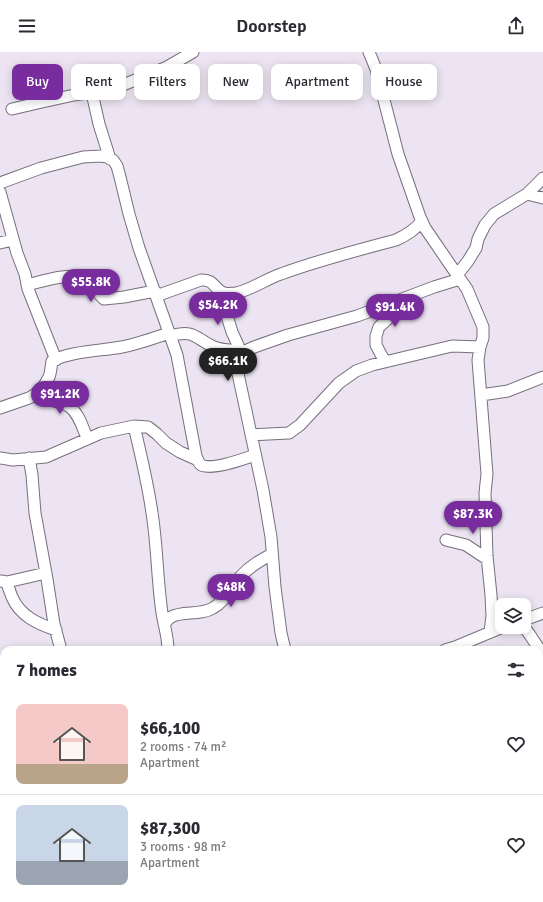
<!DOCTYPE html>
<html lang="en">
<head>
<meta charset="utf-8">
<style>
  :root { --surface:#fff; --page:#f7f7f7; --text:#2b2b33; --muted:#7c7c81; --line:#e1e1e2; --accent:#782c9e }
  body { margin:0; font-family:Signika,sans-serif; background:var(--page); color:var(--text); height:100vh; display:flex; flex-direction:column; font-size:15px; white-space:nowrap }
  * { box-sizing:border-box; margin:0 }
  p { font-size:13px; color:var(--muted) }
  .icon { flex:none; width:22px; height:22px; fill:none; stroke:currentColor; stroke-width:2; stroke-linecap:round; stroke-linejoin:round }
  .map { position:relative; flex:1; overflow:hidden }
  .drawer { position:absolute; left:0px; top:594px; width:543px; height:256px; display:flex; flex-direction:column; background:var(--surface); border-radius:12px 12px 0 0; box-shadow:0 2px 10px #0003 }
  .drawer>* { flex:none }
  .hud { position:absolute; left:12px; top:12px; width:519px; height:36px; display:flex; gap:8px }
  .controls { position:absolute; left:495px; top:546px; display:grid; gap:8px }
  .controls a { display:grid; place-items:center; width:36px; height:36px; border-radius:8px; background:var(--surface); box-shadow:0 2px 10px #0003; font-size:20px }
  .price { position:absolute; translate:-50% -34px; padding:0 9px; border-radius:14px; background:var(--accent); color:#fff; font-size:13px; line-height:26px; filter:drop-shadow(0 1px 2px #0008) }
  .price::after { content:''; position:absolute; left:50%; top:24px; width:12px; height:9px; margin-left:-6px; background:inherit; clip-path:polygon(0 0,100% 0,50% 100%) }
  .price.current { background:#222; color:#fff }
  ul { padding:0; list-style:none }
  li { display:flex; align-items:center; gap:12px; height:100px; padding:0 16px }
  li+li { border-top:1px solid var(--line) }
  li span { display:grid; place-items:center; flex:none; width:112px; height:80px; border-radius:8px; color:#555 }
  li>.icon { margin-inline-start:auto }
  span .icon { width:48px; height:48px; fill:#fffc; stroke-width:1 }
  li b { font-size:17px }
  h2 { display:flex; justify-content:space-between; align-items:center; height:48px; padding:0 16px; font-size:17px }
  .pill { padding:0 14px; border-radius:8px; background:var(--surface); box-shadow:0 2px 10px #0003; font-size:14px; line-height:36px }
  .pill.current { background:var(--accent); color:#fff }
  header { display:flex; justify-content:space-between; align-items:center; height:52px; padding:0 16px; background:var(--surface); font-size:18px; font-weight:600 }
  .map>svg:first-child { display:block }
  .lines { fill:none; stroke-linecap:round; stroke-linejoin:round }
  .minor-casing { stroke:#776f7c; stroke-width:13 }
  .minor { stroke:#fff; stroke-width:11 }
</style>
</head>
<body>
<header><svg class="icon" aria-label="menu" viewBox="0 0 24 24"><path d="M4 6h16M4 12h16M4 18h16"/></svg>Doorstep<svg class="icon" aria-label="share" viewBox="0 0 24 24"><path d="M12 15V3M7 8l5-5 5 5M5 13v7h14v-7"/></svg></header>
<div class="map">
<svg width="543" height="850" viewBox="0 0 543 850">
  <rect width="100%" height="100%" fill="#ece4f2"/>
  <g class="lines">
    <g class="minor-casing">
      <path id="minor" d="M369,0L376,17L398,102L420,165L425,176L436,192L451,214L467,237L483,275V286L480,295L478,308L487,422L485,441L487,504L491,543L492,564L490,580
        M92,41L99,72L110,107
        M12,57L42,50L74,43L107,38L123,33L167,15L193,0
        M0,131L41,116L83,105L101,104L107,105L113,108L117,114L120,125L129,162L139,196L177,303L196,404C197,406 198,410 200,412C208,420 244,407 255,403
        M0,140L17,201L25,222L28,237L56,308
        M527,142L543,146
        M0,191L13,188
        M457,223L468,209L476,196L478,187L485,173L494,162L527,142L543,126
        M27,233C43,229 72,219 86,228C93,233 97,241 104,247L124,245L155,239
        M219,238L232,280L238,293L240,303
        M156,244L201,228C215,227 214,238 224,241C227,242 232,241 236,241C249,239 268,226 281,222C319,208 358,198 396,188C407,183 415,178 422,169
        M170,284C195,277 194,286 214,295C221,298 231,298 239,299
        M385,310L376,293V284L379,275L393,262L409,245
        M481,343L508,339L543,325
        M33,344C43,347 61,349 70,355C79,362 83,376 87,386
        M0,356L29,346C37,342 45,334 49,325C51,320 51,315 52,309C71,299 100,299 122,295C138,292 154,286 169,281
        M134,374C141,403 148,432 152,461C157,492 157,522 161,553C162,568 168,582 168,598
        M251,383L289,381L300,373L339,331L356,319L372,313L452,294L480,295
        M0,406L13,408L46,405L101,381L134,374L148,375L157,382L166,391L180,400L198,408
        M29,406L32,423L35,461L47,527L54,572L61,598
        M446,488L466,493L487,507
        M1,529L7,530L46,521
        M7,530C8,535 10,540 12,545C20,564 38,572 56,578
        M524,568L543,561
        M164,572C166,570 168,567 171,565C183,558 200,564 213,556C226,549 232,533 242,523C250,514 261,508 272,502
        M524,575L530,583L543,603
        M285,598L281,581L275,535L271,485L263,438L237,317V309L240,303L243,300L254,295L288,283L357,264L434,235L460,227
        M445,598L455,595L503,575
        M0,747L4,745
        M207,846L210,850
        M324,846L325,850
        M403,846L405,850
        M477,846L479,850"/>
    </g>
    <use href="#minor" class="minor"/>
  </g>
</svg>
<div class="controls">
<a><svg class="icon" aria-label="layers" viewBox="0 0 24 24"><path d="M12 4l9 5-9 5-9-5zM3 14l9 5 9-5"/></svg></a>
</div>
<b class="price" style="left:91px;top:251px">$55.8K</b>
<b class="price" style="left:218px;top:274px">$54.2K</b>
<b class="price" style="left:395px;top:276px">$91.4K</b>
<b class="price current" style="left:228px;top:330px">$66.1K</b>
<b class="price" style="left:60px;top:363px">$91.2K</b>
<b class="price" style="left:473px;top:483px">$87.3K</b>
<b class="price" style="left:231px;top:556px">$48K</b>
<div class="hud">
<a class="pill current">Buy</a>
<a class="pill">Rent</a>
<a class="pill">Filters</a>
<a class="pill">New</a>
<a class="pill">Apartment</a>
<a class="pill">House</a>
</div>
<section class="drawer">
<h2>7 homes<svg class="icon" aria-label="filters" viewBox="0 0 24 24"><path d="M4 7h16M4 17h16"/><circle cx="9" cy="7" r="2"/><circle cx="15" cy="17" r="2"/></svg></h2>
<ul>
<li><span style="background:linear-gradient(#f6c9c9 75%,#b9a48a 0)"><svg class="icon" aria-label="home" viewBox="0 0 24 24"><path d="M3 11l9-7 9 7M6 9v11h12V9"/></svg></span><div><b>$66,100</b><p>2 rooms · 74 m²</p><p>Apartment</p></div><svg class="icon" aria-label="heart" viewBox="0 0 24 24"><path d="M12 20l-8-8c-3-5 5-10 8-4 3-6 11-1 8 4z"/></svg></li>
<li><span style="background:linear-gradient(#c9d6e8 70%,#9aa5b1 0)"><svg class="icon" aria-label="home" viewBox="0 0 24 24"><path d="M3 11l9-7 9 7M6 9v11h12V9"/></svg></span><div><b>$87,300</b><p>3 rooms · 98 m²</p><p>Apartment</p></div><svg class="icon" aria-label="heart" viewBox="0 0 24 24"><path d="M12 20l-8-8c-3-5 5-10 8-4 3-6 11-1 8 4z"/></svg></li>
</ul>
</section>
</div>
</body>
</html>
